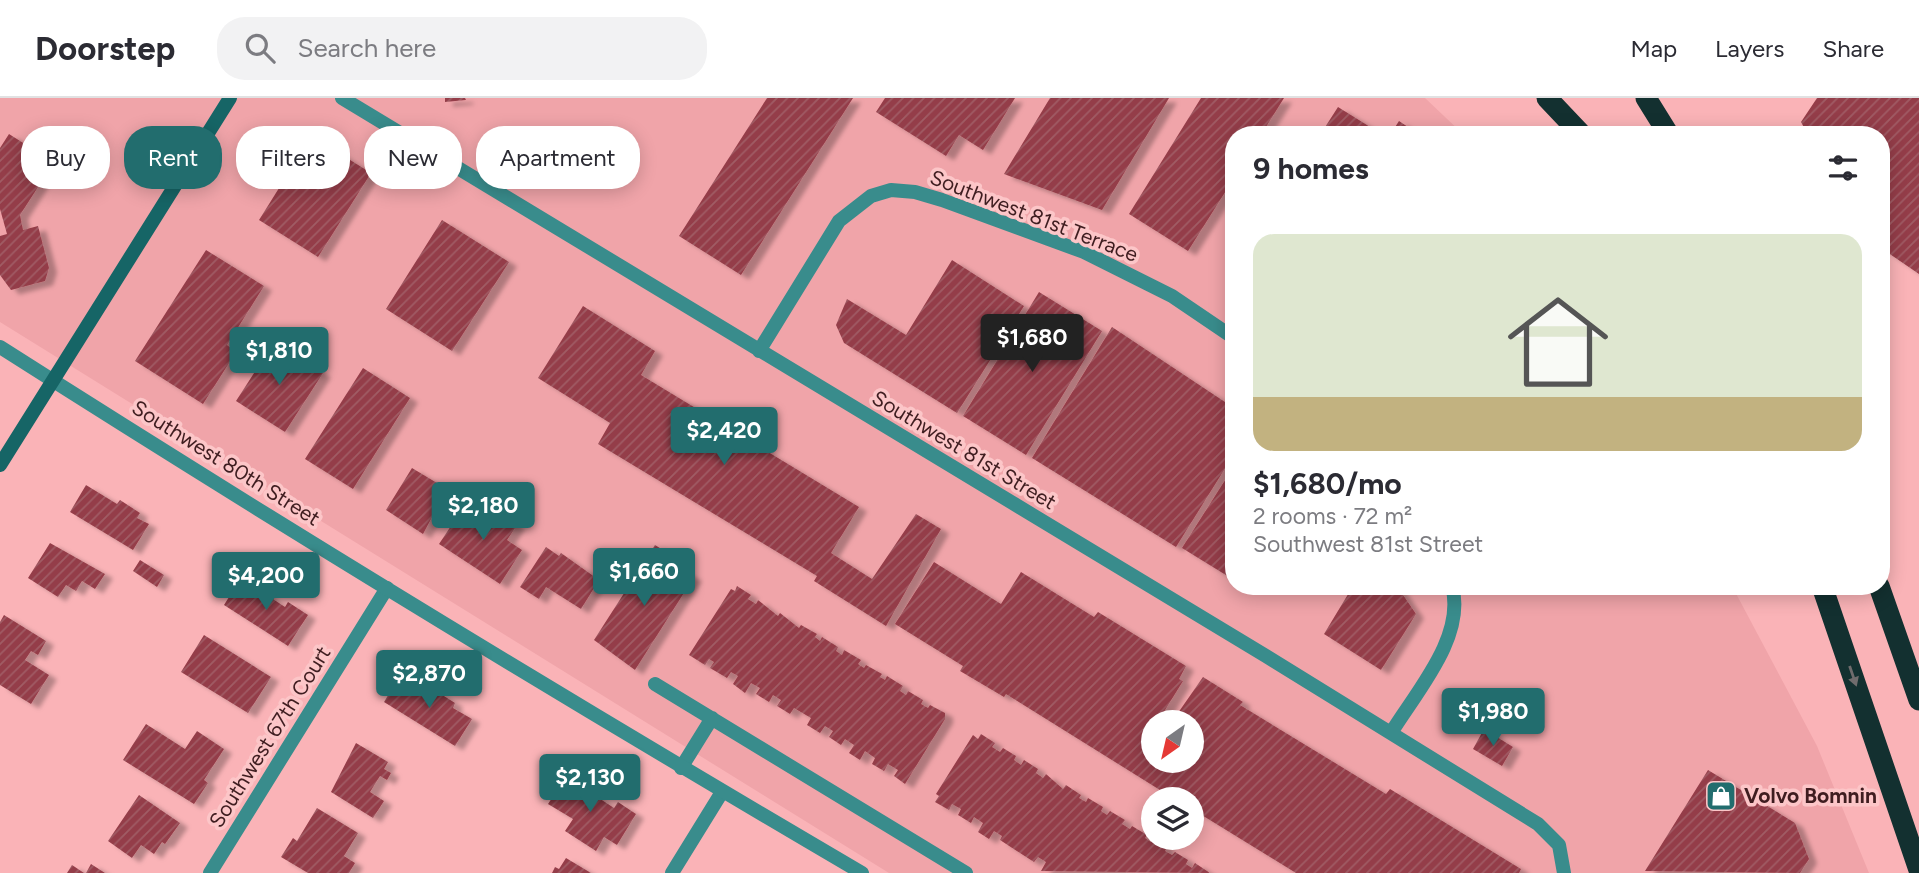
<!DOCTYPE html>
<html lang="en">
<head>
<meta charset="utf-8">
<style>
  :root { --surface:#fff; --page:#f2f2f3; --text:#2b2b33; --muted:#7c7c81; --line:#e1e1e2; --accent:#226d6e }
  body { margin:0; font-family:Figtree,sans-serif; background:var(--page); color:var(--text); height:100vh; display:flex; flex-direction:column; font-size:26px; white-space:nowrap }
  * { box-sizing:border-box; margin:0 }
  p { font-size:23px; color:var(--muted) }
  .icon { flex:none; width:38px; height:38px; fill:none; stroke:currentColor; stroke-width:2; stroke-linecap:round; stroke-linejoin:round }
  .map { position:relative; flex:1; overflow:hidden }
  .sheet { position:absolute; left:1225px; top:28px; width:665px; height:469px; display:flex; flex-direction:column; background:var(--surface); border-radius:28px; box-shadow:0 4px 18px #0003 }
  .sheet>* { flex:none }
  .banner { position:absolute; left:21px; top:28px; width:665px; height:63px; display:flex; gap:14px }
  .needle { width:46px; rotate:214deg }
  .controls { position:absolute; left:1141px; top:612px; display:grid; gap:14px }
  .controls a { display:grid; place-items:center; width:63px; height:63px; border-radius:50%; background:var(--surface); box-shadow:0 4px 18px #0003; font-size:35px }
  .price { position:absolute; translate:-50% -60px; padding:0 16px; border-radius:7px; background:var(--accent); color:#fff; font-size:23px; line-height:46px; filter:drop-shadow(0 2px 4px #0008) }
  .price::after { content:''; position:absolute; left:50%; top:42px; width:21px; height:16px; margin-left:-10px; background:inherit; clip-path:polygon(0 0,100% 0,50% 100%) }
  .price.active { background:#222; color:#fff }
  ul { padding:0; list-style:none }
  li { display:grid; align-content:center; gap:14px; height:371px; padding:0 28px }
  li span { display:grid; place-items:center; height:217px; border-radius:21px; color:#555 }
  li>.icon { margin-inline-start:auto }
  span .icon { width:126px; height:126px; fill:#fffc; stroke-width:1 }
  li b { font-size:30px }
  h2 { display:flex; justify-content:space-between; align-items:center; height:84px; padding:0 28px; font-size:30px }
  .tag { padding:0 24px; border-radius:28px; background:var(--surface); box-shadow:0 4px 18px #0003; font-size:24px; line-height:63px }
  .tag.active { background:var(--accent); color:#fff }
  header { display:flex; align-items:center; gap:42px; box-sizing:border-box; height:98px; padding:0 35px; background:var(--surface); border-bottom:2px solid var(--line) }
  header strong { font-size:33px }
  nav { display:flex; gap:38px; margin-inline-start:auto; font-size:24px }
  .search { width:490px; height:63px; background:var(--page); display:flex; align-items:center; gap:18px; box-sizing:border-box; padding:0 24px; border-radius:28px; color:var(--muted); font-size:26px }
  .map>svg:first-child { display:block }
  .built { fill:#f0a4a9; fill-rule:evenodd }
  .building { fill:url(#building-hatch); filter:url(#shadow) }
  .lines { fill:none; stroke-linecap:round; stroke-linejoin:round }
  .minor { stroke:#398c8c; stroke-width:14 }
  .tertiary { stroke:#398c8c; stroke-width:14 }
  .secondary { stroke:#166566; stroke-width:14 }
  .motorway { stroke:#133030; stroke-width:21 }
  .oneway { fill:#706c6d }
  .labels { text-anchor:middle; stroke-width:7; stroke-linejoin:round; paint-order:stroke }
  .street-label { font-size:21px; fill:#3f1d20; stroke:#fcc6c8 }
  .poi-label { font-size:21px; font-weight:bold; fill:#3f1d20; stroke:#fcc6c8; text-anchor:start }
</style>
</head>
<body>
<header>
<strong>Doorstep</strong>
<div class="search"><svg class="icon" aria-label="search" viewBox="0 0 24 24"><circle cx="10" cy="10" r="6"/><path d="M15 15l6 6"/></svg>Search here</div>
<nav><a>Map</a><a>Layers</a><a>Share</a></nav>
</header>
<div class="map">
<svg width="1919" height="775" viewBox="0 0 1919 775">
  <defs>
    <pattern id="building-hatch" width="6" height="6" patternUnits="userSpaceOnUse" patternTransform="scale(1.75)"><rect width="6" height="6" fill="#943d48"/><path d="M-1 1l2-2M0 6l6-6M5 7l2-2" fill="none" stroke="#a05c65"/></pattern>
    <filter id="shadow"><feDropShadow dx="8" dy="4.5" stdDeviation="2" flood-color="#0004"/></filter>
  </defs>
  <rect width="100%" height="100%" fill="#fab3b7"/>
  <path class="built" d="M0,0H1425L1464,37H1234V488H1732L1817,648L1869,775H889L0,224ZM1153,625H1192V663H1153ZM1153,702H1192V740H1153Z"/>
  <path class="building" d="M445,0H465L466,2L445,4Z
    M767,0H853L741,177L679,138Z
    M885,0H1015L983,52L959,37L946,58L876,14Z
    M1050,0H1169L1102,112L1004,76Z
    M1201,0H1284L1261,37H1234V80L1188,153L1129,116Z
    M1817,0H1919V176L1881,150V37H1808L1801,24Z
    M1338,9L1383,37H1320Z
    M1399,23L1420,37H1390Z
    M9,36L47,60L40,70L47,75L20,117L23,132L38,128L49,170L45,183L11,192L0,177V138L7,136L0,111V50Z
    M326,47L371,75L318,159L259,122L296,63L311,72Z
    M442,122L509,164L452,253L386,211Z
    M206,152L264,188L227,247L236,254L203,306L135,263Z
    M952,162L1024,208L957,315L844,245L836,227L847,201L906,237Z
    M1039,194L1102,233L1026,357L963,318Z
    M583,208L655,253L641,277L859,409L831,455L872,481L916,416L941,431L886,528L814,483L817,478L598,346L610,325L538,280Z
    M1112,229L1234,310V356L1176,449L1032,360Z
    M274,244L323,275L285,334L236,303Z
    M363,270L410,300L353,391L305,361Z
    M1234,368V482L1182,450Z
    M412,370L447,391L423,436L386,412Z
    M86,387L117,406L120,402L140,415L137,420L149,426L133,452L70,414Z
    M485,406L517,427L507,442L522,452L500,486L439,446L463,410L477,419Z
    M50,445L105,476L95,491L82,483L76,493L66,487L58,499L28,480Z
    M655,447L671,457L668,463L694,479L635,572L594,542Z
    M546,449L559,458L561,455L599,482L581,511L546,489L539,501L520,489Z
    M140,462L164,477L157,489L133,473Z
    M934,464L1001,506L1021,474L1094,519L1098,514L1186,568L1179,581L1183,583L1157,625H1153L1149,637L1153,640V663H1192V625H1171L1203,579L1243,604L1240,607L1386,696L1390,691L1521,771L1519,775H1296L1192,711V702H1176L1006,596L1004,599L960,573L963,568L895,526Z
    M241,480L285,509L288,504L308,517L288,548L224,507Z
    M737,488L751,497L748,501L756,506L758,502L778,518L780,515L799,530L801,527L817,536L815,539L820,543L822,539L838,549L836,553L842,557L844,552L861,562L858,566L864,570L866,567L882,576L880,579L885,582L887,578L903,588L900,593L906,597L908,593L923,602L921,606L928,610L930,607L945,615V621L905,686L894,678L898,672L888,666L884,673L872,666L875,660L865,653L860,662L849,655L854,647L845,641L841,647L829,639L833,633L825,628L820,635L807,627L811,620L794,610L790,616L777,608L781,602L773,597L769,604L756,596L760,590L751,585L745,595L733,586L738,578L731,574L727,580L710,570L714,564L709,561L705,567L689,557L731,491L735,493Z
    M1353,488H1397L1416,516L1381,572L1324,536Z
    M4,517L46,543L38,557L31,553L25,562L49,577L31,606L0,587V524Z
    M204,537L271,579L248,615L181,574Z
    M400,578L433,598L436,593L455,605L453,610L472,621L455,648L384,604Z
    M146,626L185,651L197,633L224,651L204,682L208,685L194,706L123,662Z
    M1484,631L1513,649L1502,668L1473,651Z
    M981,636L995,645L992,649L1000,654L1003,650L1016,658L1014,662L1021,667L1024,662L1038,671L1036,675L1043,680L1046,676L1063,691L1066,687L1081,697L1079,700L1086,704L1088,700L1103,709L1101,713L1107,717L1110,713L1125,722L1122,726L1130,731L1132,728L1147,737L1145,740L1151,744L1153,740L1167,749L1165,753L1172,757L1175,754L1188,762L1186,766L1192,770L1195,765L1210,775L1041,773L1046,764L1038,759L1034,764L1000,742L1002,738L994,733L989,741L978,734L983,725L974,719L971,725L958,717L961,711L952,706L949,712L935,704L939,698L936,696L973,637L978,641Z
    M356,645L388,664L384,671L391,675L387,682L380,678L370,694L384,703L373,720L331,694Z
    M1708,672L1795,725L1809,761L1800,775L1645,773Z
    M570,673L589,686L585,691L614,710L618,704L636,716L617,747L604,739L596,753L565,733L573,721L548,706Z
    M139,697L180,725L165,746L162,744L154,756L141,747L132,760L108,743Z
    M317,710L358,735L344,758L355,765L349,775H308L281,759L293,740L297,743Z
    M566,760L591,775H552L555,769L559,771Z
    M91,766L105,775H86Z
    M72,767L84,775H67Z"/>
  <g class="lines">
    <path class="minor" d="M342,0L1266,558L1538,726L1559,747L1564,775
      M759,253L839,123L871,98L891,92L915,94L942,102L1084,154L1172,198L1234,240
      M655,586L966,775
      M1391,635C1416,594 1466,539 1452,488
      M681,670L712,620
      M210,775L387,490
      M672,775L722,694"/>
    <path class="tertiary" d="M0,249C284,430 572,605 862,775"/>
    <path class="secondary" d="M0,367L230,0"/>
    <path class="motorway" d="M1547,0L1582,37
      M1646,0L1669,37
      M1822,488L1919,772
      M1879,488L1919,602"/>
  </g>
  <defs><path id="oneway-solid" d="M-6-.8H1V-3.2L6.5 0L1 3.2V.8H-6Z" transform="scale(1.75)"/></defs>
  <use class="oneway" href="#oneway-solid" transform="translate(1853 578) rotate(71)"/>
  <defs>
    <g id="shop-square" transform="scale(1.575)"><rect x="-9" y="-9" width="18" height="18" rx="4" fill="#226d6e" stroke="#fcc6c8"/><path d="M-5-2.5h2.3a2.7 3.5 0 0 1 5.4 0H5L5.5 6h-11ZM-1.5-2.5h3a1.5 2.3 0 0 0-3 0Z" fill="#fff"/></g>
  </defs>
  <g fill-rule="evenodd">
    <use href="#shop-square" x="1721" y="698"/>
  </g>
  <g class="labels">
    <g class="street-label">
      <text transform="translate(1034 118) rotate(21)" y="7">Southwest 81st Terrace</text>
      <text transform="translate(964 352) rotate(31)" y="7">Southwest 81st Street</text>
      <text transform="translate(226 365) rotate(32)" y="7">Southwest 80th Street</text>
      <text transform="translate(270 639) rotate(-58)" y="7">Southwest 67th Court</text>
    </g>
    <g class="poi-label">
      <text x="1744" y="705">Volvo Bomnin</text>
    </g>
  </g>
</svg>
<div class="controls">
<a><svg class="needle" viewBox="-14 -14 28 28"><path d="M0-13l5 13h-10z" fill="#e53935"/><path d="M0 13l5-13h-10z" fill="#7c7c81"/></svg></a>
<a><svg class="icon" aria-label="layers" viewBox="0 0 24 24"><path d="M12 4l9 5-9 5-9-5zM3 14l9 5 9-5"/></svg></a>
</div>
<b class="price active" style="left:1032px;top:276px">$1,680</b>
<b class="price" style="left:279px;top:289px">$1,810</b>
<b class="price" style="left:724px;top:369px">$2,420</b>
<b class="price" style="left:483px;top:444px">$2,180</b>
<b class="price" style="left:644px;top:510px">$1,660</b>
<b class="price" style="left:266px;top:514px">$4,200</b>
<b class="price" style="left:429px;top:612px">$2,870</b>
<b class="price" style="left:1493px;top:650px">$1,980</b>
<b class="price" style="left:590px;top:716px">$2,130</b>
<div class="banner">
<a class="tag">Buy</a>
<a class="tag active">Rent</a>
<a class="tag">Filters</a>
<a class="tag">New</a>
<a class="tag">Apartment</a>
</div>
<section class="sheet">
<h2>9 homes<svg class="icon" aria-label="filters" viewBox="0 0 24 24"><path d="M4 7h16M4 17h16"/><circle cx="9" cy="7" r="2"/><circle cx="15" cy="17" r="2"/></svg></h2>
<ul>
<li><span style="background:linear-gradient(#dfe7d0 75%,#c2b280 0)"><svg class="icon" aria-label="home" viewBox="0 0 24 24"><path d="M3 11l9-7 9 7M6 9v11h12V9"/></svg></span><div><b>$1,680/mo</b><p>2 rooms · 72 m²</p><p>Southwest 81st Street</p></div></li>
</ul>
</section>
</div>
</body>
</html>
